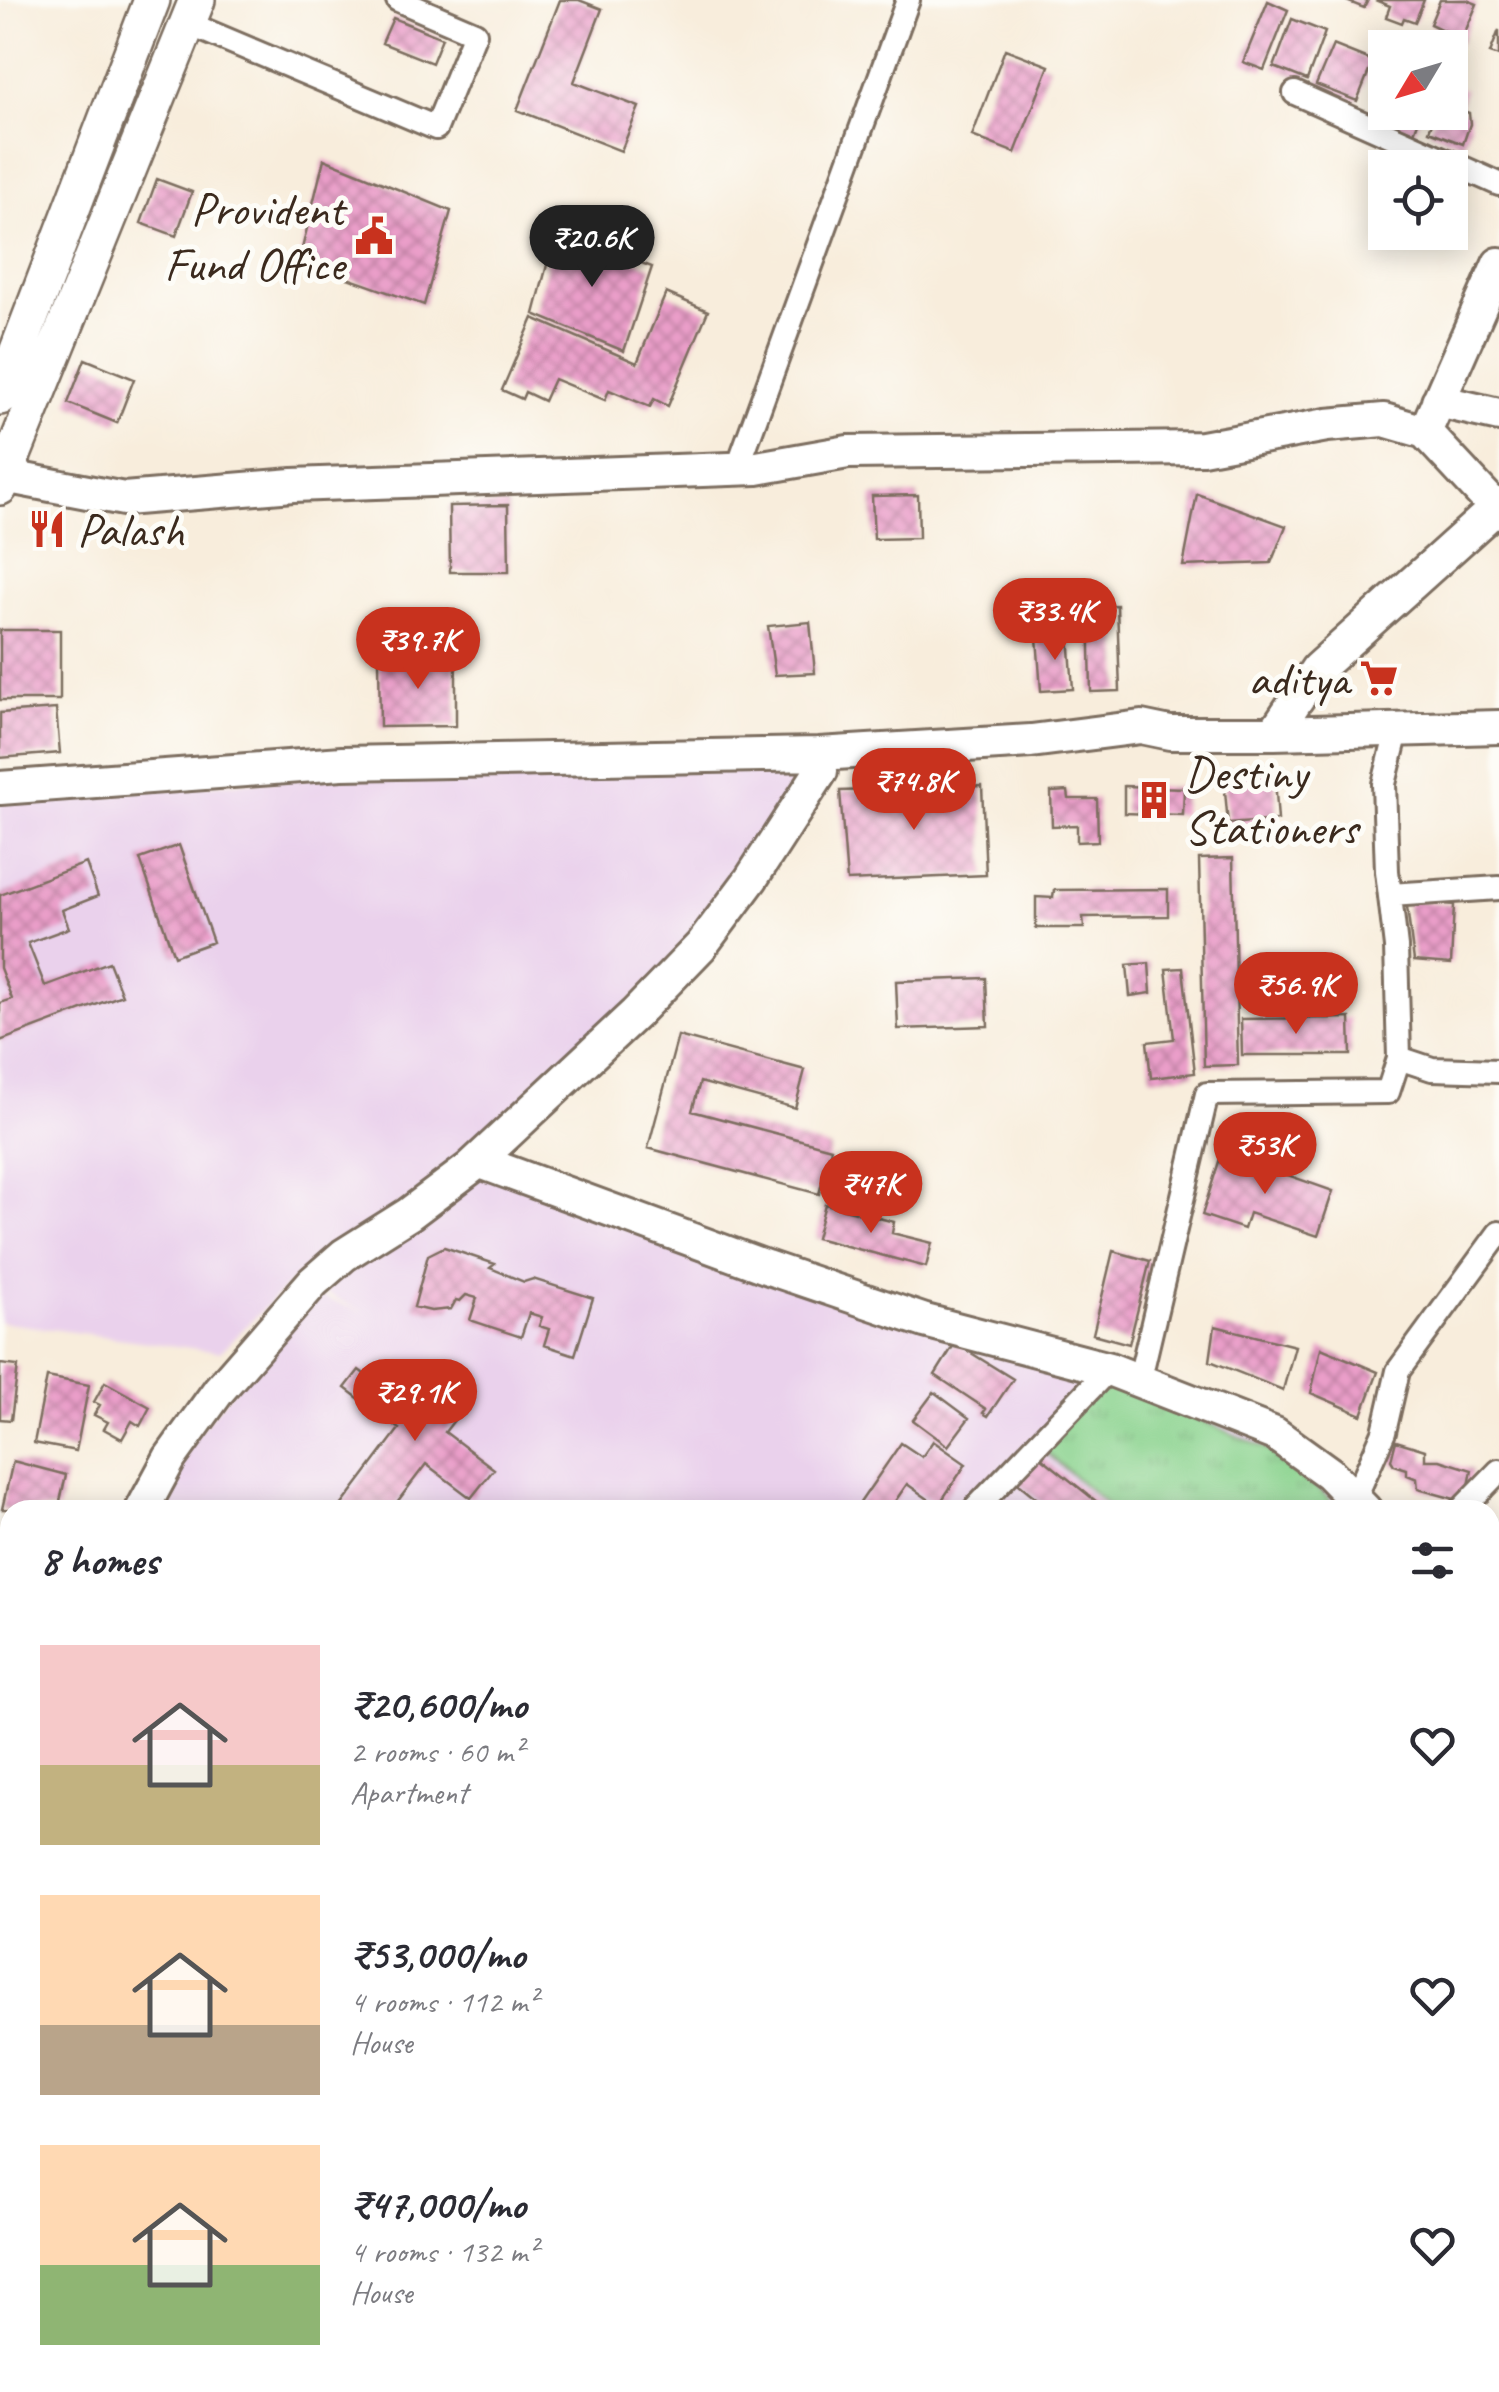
<!DOCTYPE html>
<html lang="en">
<head>
<meta charset="utf-8">
<style>
  :root { --surface:#fff; --page:#f2f2f3; --text:#2b2b33; --muted:#7c7c81; --accent:#c8321e }
  body { margin:0; font-family:Caveat,sans-serif; background:var(--page); color:var(--text); height:100vh; display:flex; flex-direction:column; font-size:38px; white-space:nowrap }
  * { box-sizing:border-box; margin:0 }
  p { font-size:32px; color:var(--muted) }
  .icon { flex:none; width:55px; height:55px; fill:none; stroke:currentColor; stroke-width:2; stroke-linecap:round; stroke-linejoin:round }
  .map { position:relative; flex:1; overflow:hidden }
  .side { position:absolute; left:0px; top:1500px; width:1500px; height:892px; display:flex; flex-direction:column; background:var(--surface); border-radius:30px 30px 0 0; box-shadow:0 5px 25px #0003 }
  .side>* { flex:none }
  .needle { width:65px; rotate:232deg }
  .controls { position:absolute; left:1368px; top:30px; display:grid; gap:20px }
  .controls a { display:grid; place-items:center; width:100px; height:100px; border-radius:0px; background:var(--surface); box-shadow:0 5px 25px #0003; font-size:50px }
  .price { position:absolute; translate:-50% -85px; padding:0 22px; border-radius:35px; background:var(--accent); color:#fff; font-size:32px; line-height:65px; filter:drop-shadow(0 2px 5px #0008) }
  .price::after { content:''; position:absolute; left:50%; top:60px; width:30px; height:22px; margin-left:-15px; background:inherit; clip-path:polygon(0 0,100% 0,50% 100%) }
  .price.active { background:#222; color:#fff }
  ul { padding:0; list-style:none }
  li { display:flex; align-items:center; gap:30px; height:250px; padding:0 40px }
  li span { display:grid; place-items:center; flex:none; width:280px; height:200px; border-radius:0px; color:#555 }
  li>.icon { margin-inline-start:auto }
  span .icon { width:120px; height:120px; fill:#fffc; stroke-width:1 }
  li b { font-size:42px }
  h2 { display:flex; justify-content:space-between; align-items:center; height:120px; padding:0 40px; font-size:42px }
  .map>svg:first-child { display:block }
  .built { fill:#ead1ec }
  .industrial { fill:url(#industrial-grid) }
  .park { fill:url(#park-tufts); stroke:#637e56; stroke-width:2.5 }
  .building { fill:url(#building-cross-hatch) }
  .lines { fill:none; stroke-linecap:round; stroke-linejoin:round }
  .street-casing { stroke:#7d6e60; stroke-width:28 }
  .secondary-casing { stroke:#7d6e60; stroke-width:38 }
  .primary-casing { stroke:#7d6e60; stroke-width:40 }
  .street { stroke:#fff; stroke-width:22 }
  .secondary { stroke:#fff; stroke-width:32 }
  .primary { stroke:#fff; stroke-width:35 }
  .labels { text-anchor:middle; stroke-width:10; stroke-linejoin:round; paint-order:stroke }
  .poi-label { font-size:48px; fill:#3b2a1e; stroke:#fdfcf7; text-anchor:end }
</style>
</head>
<body>
<div class="map">
<svg width="1499" height="2392" viewBox="0 0 1499 2392">
  <defs>
    <pattern id="industrial-grid" width="8" height="8" patternUnits="userSpaceOnUse" patternTransform="scale(2.5)"><rect width="8" height="8" fill="#cabfd6"/><path d="M0 4h8M4 0v8" fill="none" stroke="#aea4b7"/></pattern>
    <pattern id="park-tufts" width="24" height="20" patternUnits="userSpaceOnUse" patternTransform="scale(2.5)"><rect width="24" height="20" fill="#8bd38f"/><path d="M3 7l-1-3M5 7V3M7 7l1-3M15 17l-1-3M17 17v-4M19 17l1-3" fill="none" stroke="#79b57b"/></pattern>
    <pattern id="building-cross-hatch" width="8" height="8" patternUnits="userSpaceOnUse" patternTransform="scale(2.5)"><rect width="8" height="8" fill="#ea9ec9"/><path d="M0 0l8 8M0 8l8-8" fill="none" stroke="#bf81a3"/></pattern>
  </defs>
  <rect width="100%" height="100%" fill="#fdfcf7"/>
  <filter id="ink" filterUnits="userSpaceOnUse"><feTurbulence type="fractalNoise" baseFrequency=".01" numOctaves="2"/><feDisplacementMap in="SourceGraphic" scale="20" xChannelSelector="R" yChannelSelector="G"/><feConvolveMatrix kernelMatrix="1 2 1 2 8 2 1 2 1" color-interpolation-filters="sRGB"/></filter>
  <filter id="wash" filterUnits="userSpaceOnUse"><feTurbulence type="fractalNoise" baseFrequency=".0048" numOctaves="4" result="noise"/><feDisplacementMap in="SourceGraphic" scale="40" xChannelSelector="R" yChannelSelector="G"/><feGaussianBlur stdDeviation="2.25" result="paint"/><feColorMatrix in="noise" values="0 0 0 0 0 0 0 0 0 0 0 0 0 0 0 0 0 1.4 0 .05"/><feComposite in="paint" operator="in"/></filter>
  <g filter="url(#wash)">
    <rect width="100%" height="100%" fill="#f8eddc"/>
    <path class="built" d="M814,767L702,931L465,1161L300,1273L220,1352L0,1322V800L318,777Z
      M486,1170L1255,1434L1354,1510L159,1509L191,1441L314,1294L364,1312L320,1291Z"/>
    <path class="industrial" d="M10,1824V2106L0,2097V1837Z"/>
    <path class="park" d="M1102,1377L1266,1448L1331,1499L1322,1510H1113L1043,1450Z"/>
    <g id="blocks">
      <path class="building" d="M560,0H579L602,9L574,82L639,107L621,151L517,110Z
        M1344,0H1368L1364,8Z
        M1375,0H1424L1415,22L1404,18L1402,23L1386,17L1390,6Z
        M1440,0H1467L1477,4L1460,44L1440,35L1443,30L1430,24Z
        M1268,1L1288,10L1264,70L1243,62Z
        M393,18L442,38L432,63L382,43Z
        M1292,19L1325,32L1307,80L1274,67Z
        M1499,30V56L1490,53Z
        M1333,45L1373,61L1357,101L1316,85Z
        M1005,49L1049,66L1015,153L972,136Z
        M1385,82V112H1422L1414,133L1372,117Z
        M1450,84L1465,90L1458,109L1469,113L1470,124L1463,144L1429,131L1436,112H1450Z
        M324,159L451,211L424,305L299,261Z
        M157,179L192,192L176,236L141,223Z
        M556,231L652,267L624,351L534,314Z
        M666,293L708,311L668,406L654,399L650,407L609,390L605,400L554,379L544,401L525,392L522,399L502,390L533,318L637,363Z
        M85,359L134,379L117,423L68,403Z
        M1197,494L1286,526L1271,563L1183,566Z
        M918,495L919,538L874,539L872,496Z
        M508,505L509,572H450L449,506Z
        M1117,605L1120,691L1091,692L1089,606Z
        M810,622L815,673L775,675L768,626Z
        M0,630H60V700H0Z
        M1069,635L1073,689L1041,691L1037,637Z
        M456,656V726L380,727L379,660Z
        M56,709L60,753L0,758V713Z
        M1274,765L1278,820L1228,824L1223,769Z
        M982,786L986,875L847,881L840,791Z
        M1124,786L1184,788L1183,815L1124,813Z
        M1068,791L1069,799H1097L1098,841L1077,842V825L1052,826L1051,792Z
        M179,845L213,942L174,956L140,859Z
        M1233,858L1238,1065L1204,1066L1199,859Z
        M86,863L98,896L62,910L69,928L28,943L45,986L109,962L122,995L0,1041V1003L12,999L0,968V895Z
        M1168,889V916L1083,917L1084,928H1036V897L1053,898L1054,890Z
        M1406,899L1454,905L1451,964L1414,961Z
        M1149,963L1151,993L1130,996L1127,965Z
        M1183,968L1195,1073L1151,1078L1147,1042L1174,1039L1166,969Z
        M986,978L988,1026L898,1029L896,981Z
        M1350,1018L1351,1055H1242L1241,1019Z
        M678,1036L805,1070L795,1108L700,1082L692,1111L831,1148L819,1194L648,1148Z
        M1222,1152L1333,1191L1318,1236L1249,1213L1244,1229L1202,1215Z
        M825,1204L894,1222L892,1233L932,1243L926,1267L816,1238Z
        M444,1247L495,1264L490,1268L524,1282L533,1279L593,1298L575,1355L544,1345L549,1329L539,1326L542,1317L529,1313L521,1337L470,1320L477,1298L466,1295L460,1301L456,1300L451,1309L431,1311L414,1307L428,1255Z
        M1113,1251L1150,1261L1129,1344L1093,1334Z
        M1215,1326L1295,1346L1283,1390L1210,1361Z
        M955,1343L1013,1379L988,1416L983,1413L986,1409L935,1375Z
        M1321,1348L1378,1372L1362,1415L1311,1393Z
        M0,1364L18,1366L11,1420L0,1419Z
        M359,1370L411,1410L439,1372L472,1397L445,1432L494,1469L471,1498L426,1464L391,1510H338L399,1429L345,1388Z
        M47,1377L89,1385L76,1451L34,1443Z
        M105,1382L150,1407L140,1426L132,1421L122,1439L104,1429L108,1422L94,1415L100,1405L94,1402Z
        M934,1392L969,1418L948,1446L913,1420Z
        M933,1441L966,1464L938,1506L907,1484L889,1510H855L901,1443L922,1457Z
        M1396,1441L1425,1450V1460H1440L1472,1470L1468,1491H1463L1458,1500L1418,1489L1417,1479L1407,1475V1469L1394,1465L1391,1460Z
        M1036,1453L1107,1510H1051L1014,1480Z
        M13,1461L66,1475L58,1510L2,1509Z
        M0,1541L10,1545V1611L0,1607Z
        M1496,1697L1499,1700V1716L1490,1707Z
        M1499,1737V1798L1490,1790V1742L1492,1744Z
        M1492,1820L1499,1826V1891L1490,1883Z
        M1499,1916V1957L1490,1950V1928Z
        M783,2382H824L816,2392H795Z"/>
    </g>
  </g>
  <g filter="url(#ink)">
    <use href="#blocks" fill-opacity="0" stroke="#7d6e60" stroke-width="2.5"/>
    <g class="lines">
      <g class="street-casing">
        <path id="street" d="M187,23L436,128L475,33L398,0
          M1295,93L1499,184
          M737,469L908,0
          M1397,731L1384,784L1387,871L1396,947L1399,1058L1432,1069L1499,1071
          M1390,895L1499,888
          M1139,1382L1207,1094L1388,1092L1399,1058
          M1354,1500L1384,1432L1398,1371L1499,1233
          M974,1510L1109,1369
          M1461,1510L1499,1471
          M1490,2051L1499,2057
          M0,2091L10,2100
          M1490,2320L1499,2327
          M1008,2382L1018,2383L1029,2392
          M425,2392L442,2382
          M567,2392L576,2382
          M932,2392L935,2382
          M1236,2392L1243,2382
          M1493,2392L1499,2380"/>
      </g>
      <g class="secondary-casing">
        <path id="secondary" d="M1438,401L1499,415
          M1425,432L1499,264
          M4,476L124,499L293,485L757,468L848,452L1202,448L1327,425L1384,420L1425,432L1496,508
          M1274,733L1317,669L1499,505
          M0,788L342,763L819,754L1031,741L1141,727L1170,733H1274L1499,727
          M478,1161L766,1267L925,1321L1109,1369L1275,1434L1329,1473L1365,1510
          M142,1510L170,1458L219,1390L313,1282L344,1255L409,1214L470,1168L635,1014L701,946L751,879L821,771L819,754
          M1490,1648L1499,1659
          M0,1822L10,1807"/>
      </g>
      <g class="primary-casing">
        <path id="primary" d="M0,397L152,0
          M0,487L197,0"/>
      </g>
      <use href="#street" class="street"/>
      <use href="#secondary" class="secondary"/>
      <use href="#primary" class="primary"/>
    </g>
  </g>
  <defs>
    <g id="civic-bare" transform="scale(3)"><path d="M-.6-6.5H3V-4.5H.6V-3L4-1V1h2V6H-6V1h2V-1L-.6-3ZM-1.2 2.5V6h2.4V2.5Z" fill="#c8321e" stroke="#fdfcf7" stroke-width="2.5" paint-order="stroke"/></g>
    <g id="restaurant-bare" transform="scale(3)"><path d="M-5-6h1v4h1v-4h1v4h1v-4h1v5L-1.5 .5V6h-2V.5L-5-1ZM5-6V6H3V1.5H1.5Q1.5-4 5-6Z" fill="#c8321e" stroke="#fdfcf7" stroke-width="2.5" paint-order="stroke"/></g>
    <g id="supermarket-bare" transform="scale(3)"><path d="M-6-5.5h2.5l.6 2H6L4.5 2H-2.5L-4.4-4H-6ZM-1.5 3.2a1.3 1.3 0 1 0 .1 0ZM3 3.2a1.3 1.3 0 1 0 .1 0Z" fill="#c8321e" stroke="#fdfcf7" stroke-width="2.5" paint-order="stroke"/></g>
    <g id="building-bare" transform="scale(3)"><path d="M-4-6H4V6H1V3H-1V6H-4ZM-2.5-4.3h1.7v1.8h-1.7ZM.8-4.3h1.7v1.8H.8ZM-2.5-1h1.7V.8h-1.7ZM.8-1h1.7V.8H.8Z" fill="#c8321e" stroke="#fdfcf7" stroke-width="2.5" paint-order="stroke"/></g>
  </defs>
  <g fill-rule="evenodd">
    <use href="#civic-bare" x="374" y="236"/>
    <use href="#restaurant-bare" x="47" y="529"/>
    <use href="#supermarket-bare" x="1379" y="678"/>
    <use href="#building-bare" x="1154" y="800"/>
  </g>
  <g class="labels">
    <g class="poi-label">
      <text x="344" y="225">Provident<tspan x="344" dy="55">Fund Office</tspan></text>
      <text x="77" y="546" text-anchor="start">Palash</text>
      <text x="1349" y="695">aditya</text>
      <text x="1184" y="789" text-anchor="start">Destiny<tspan x="1184" dy="55">Stationers</tspan></text>
    </g>
  </g>
</svg>
<div class="controls">
<a><svg class="needle" viewBox="-14 -14 28 28"><path d="M0-13l5 13h-10z" fill="#e53935"/><path d="M0 13l5-13h-10z" fill="#7c7c81"/></svg></a>
<a><svg class="icon" aria-label="locate" viewBox="0 0 24 24"><circle cx="12" cy="12" r="6"/><path d="M12 2v4M12 18v4M2 12h4M18 12h4"/></svg></a>
</div>
<b class="price active" style="left:592px;top:290px">₹20.6K</b>
<b class="price" style="left:1055px;top:663px">₹33.4K</b>
<b class="price" style="left:418px;top:692px">₹39.7K</b>
<b class="price" style="left:914px;top:833px">₹74.8K</b>
<b class="price" style="left:1296px;top:1037px">₹56.9K</b>
<b class="price" style="left:1265px;top:1197px">₹53K</b>
<b class="price" style="left:871px;top:1236px">₹47K</b>
<b class="price" style="left:415px;top:1444px">₹29.1K</b>
<section class="side">
<h2>8 homes<svg class="icon" aria-label="filters" viewBox="0 0 24 24"><path d="M4 7h16M4 17h16"/><circle cx="9" cy="7" r="2"/><circle cx="15" cy="17" r="2"/></svg></h2>
<ul>
<li><span style="background:linear-gradient(#f6c9c9 60%,#c2b280 0)"><svg class="icon" aria-label="home" viewBox="0 0 24 24"><path d="M3 11l9-7 9 7M6 9v11h12V9"/></svg></span><div><b>₹20,600/mo</b><p>2 rooms · 60 m²</p><p>Apartment</p></div><svg class="icon" aria-label="heart" viewBox="0 0 24 24"><path d="M12 20l-8-8c-3-5 5-10 8-4 3-6 11-1 8 4z"/></svg></li>
<li><span style="background:linear-gradient(#ffd9b3 65%,#b9a48a 0)"><svg class="icon" aria-label="home" viewBox="0 0 24 24"><path d="M3 11l9-7 9 7M6 9v11h12V9"/></svg></span><div><b>₹53,000/mo</b><p>4 rooms · 112 m²</p><p>House</p></div><svg class="icon" aria-label="heart" viewBox="0 0 24 24"><path d="M12 20l-8-8c-3-5 5-10 8-4 3-6 11-1 8 4z"/></svg></li>
<li><span style="background:linear-gradient(#ffd9b3 60%,#8fb573 0)"><svg class="icon" aria-label="home" viewBox="0 0 24 24"><path d="M3 11l9-7 9 7M6 9v11h12V9"/></svg></span><div><b>₹47,000/mo</b><p>4 rooms · 132 m²</p><p>House</p></div><svg class="icon" aria-label="heart" viewBox="0 0 24 24"><path d="M12 20l-8-8c-3-5 5-10 8-4 3-6 11-1 8 4z"/></svg></li>
</ul>
</section>
</div>
</body>
</html>
